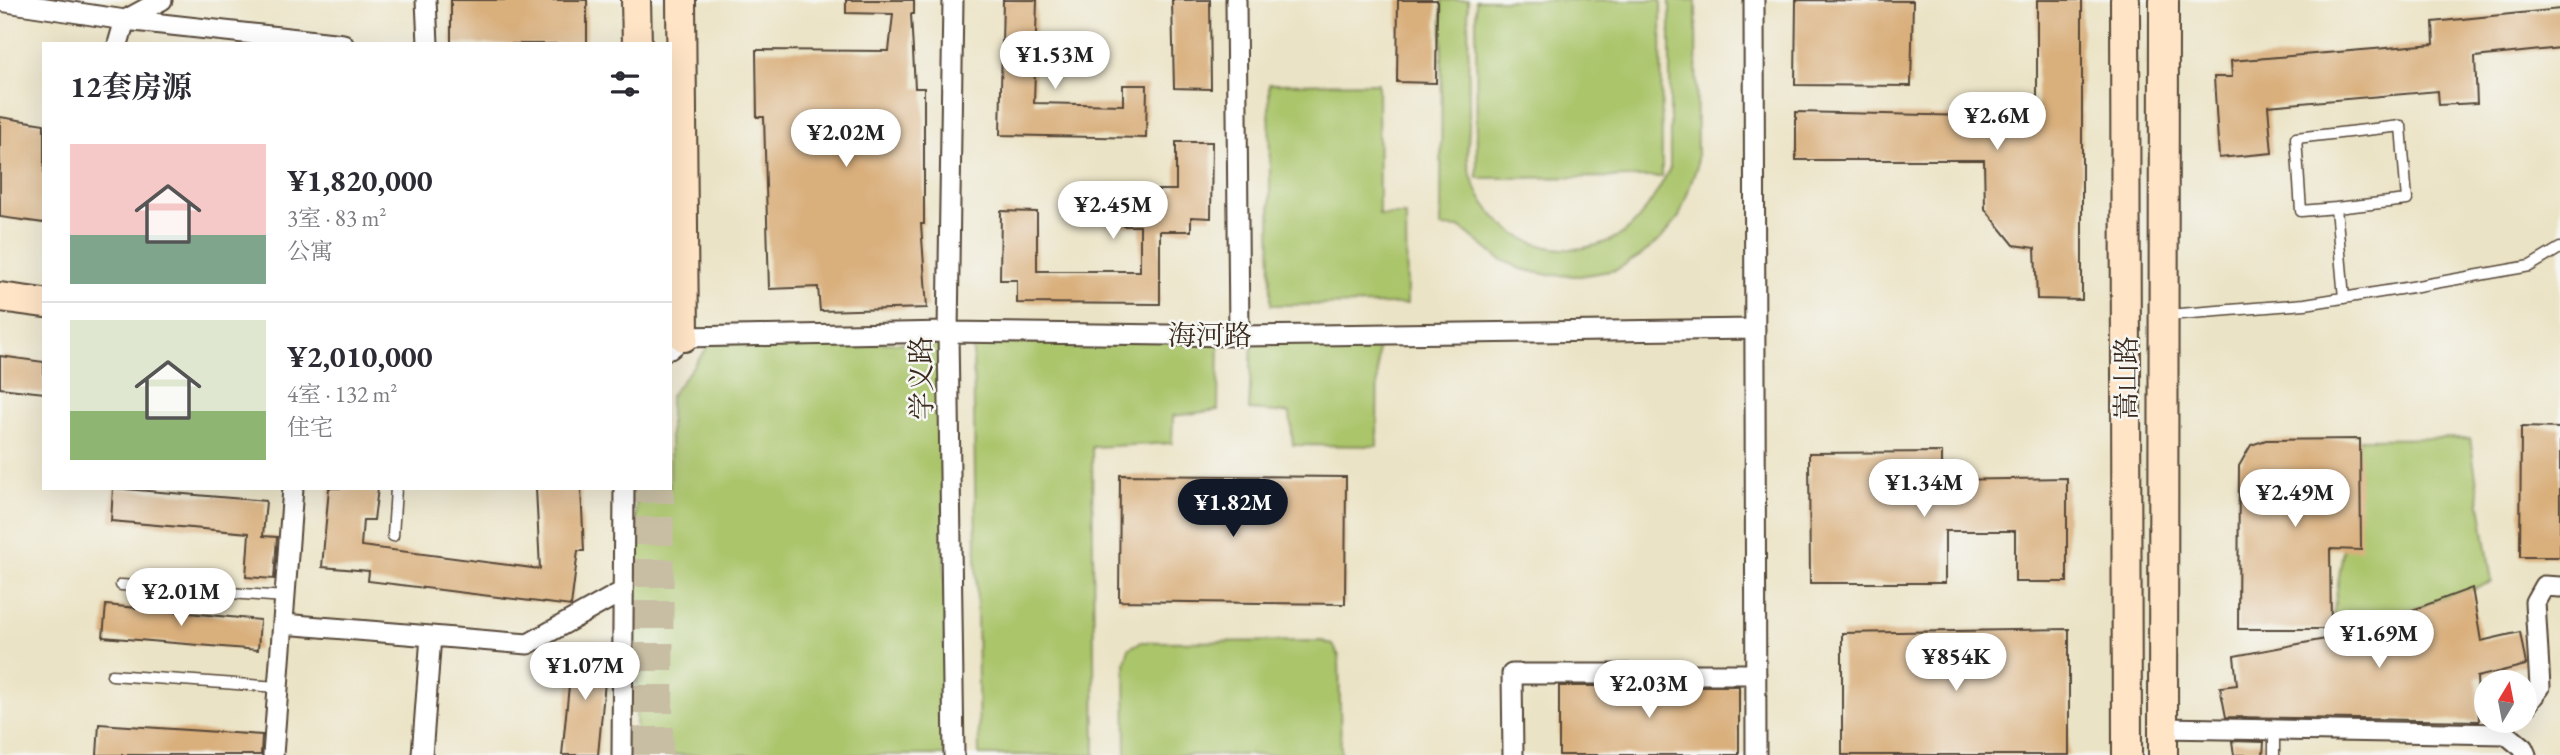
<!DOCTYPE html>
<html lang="zh">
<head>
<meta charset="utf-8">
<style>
  :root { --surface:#fff; --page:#f7f7f7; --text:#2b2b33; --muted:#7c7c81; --line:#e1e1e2; --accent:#111827 }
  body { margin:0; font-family:"EB Garamond","Noto Serif SC",serif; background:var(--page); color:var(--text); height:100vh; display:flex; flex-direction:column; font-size:26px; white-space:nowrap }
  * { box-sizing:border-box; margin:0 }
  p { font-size:23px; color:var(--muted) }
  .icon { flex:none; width:38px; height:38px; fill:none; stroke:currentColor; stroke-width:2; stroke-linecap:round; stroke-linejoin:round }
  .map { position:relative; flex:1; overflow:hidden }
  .side { position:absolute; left:42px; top:42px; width:630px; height:448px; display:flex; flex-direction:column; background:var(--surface); border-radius:0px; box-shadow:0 7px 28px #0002 }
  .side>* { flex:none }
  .needle { width:46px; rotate:10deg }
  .controls { position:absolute; left:2474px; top:670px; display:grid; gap:14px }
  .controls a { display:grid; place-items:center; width:63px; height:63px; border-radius:50%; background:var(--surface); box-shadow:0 7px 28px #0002; font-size:35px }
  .price { position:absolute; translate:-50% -60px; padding:0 16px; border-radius:24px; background:#fff; color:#222; font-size:23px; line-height:46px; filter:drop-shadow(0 2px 4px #0008) }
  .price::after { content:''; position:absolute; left:50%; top:42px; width:21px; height:16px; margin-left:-10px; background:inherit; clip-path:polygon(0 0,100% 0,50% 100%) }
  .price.selected { background:var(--accent); color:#fff }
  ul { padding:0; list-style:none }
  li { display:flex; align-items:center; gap:21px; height:175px; padding:0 28px }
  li+li { border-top:2px solid var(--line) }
  li span { display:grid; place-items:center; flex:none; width:196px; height:140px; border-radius:0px; color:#555 }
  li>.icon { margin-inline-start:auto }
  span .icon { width:84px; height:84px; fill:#fffc; stroke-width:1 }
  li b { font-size:30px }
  h2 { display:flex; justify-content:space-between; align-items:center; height:84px; padding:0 28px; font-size:30px }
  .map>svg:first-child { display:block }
  .green { fill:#aac56b; stroke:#727844; stroke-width:2 }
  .building { fill:#d9af7c }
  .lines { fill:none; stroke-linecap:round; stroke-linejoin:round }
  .secondary-tunnel { stroke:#c8bea4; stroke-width:28; stroke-dasharray:28 14; stroke-linecap:butt }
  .lane-casing { stroke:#554637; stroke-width:13 }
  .street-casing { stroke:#554637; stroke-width:23 }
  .secondary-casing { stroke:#554637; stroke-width:32 }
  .lane { stroke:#fff; stroke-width:10 }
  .street { stroke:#fff; stroke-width:19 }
  .secondary { stroke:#ffe4c6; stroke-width:28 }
  .labels { text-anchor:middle; stroke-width:5; stroke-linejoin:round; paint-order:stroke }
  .street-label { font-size:28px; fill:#3b2a1e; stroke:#f6f6f2 }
</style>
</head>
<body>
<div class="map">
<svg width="2560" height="755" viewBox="0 0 2560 755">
  <rect width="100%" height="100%" fill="#f6f6f2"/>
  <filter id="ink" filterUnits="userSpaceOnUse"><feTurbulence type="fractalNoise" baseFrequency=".0143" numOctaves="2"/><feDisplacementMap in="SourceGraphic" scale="14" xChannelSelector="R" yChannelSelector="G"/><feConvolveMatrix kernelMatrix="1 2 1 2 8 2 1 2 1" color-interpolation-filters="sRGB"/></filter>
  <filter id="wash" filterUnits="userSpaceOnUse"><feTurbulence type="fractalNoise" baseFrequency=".00686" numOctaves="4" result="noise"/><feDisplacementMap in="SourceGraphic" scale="28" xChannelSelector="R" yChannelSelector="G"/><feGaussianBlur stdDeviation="1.57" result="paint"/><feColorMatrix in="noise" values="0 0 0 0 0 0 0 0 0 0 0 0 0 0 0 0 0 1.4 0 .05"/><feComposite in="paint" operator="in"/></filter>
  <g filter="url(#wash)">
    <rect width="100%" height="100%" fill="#ebe3c5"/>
    <path class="green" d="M1442,0H1468C1468,41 1469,82 1469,124C1469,138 1465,158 1470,172C1489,237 1557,269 1619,236C1640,224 1659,190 1670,168V0H1696L1697,166L1679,217L1661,239L1640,256L1616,270L1580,276L1548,275L1521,269L1498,258L1461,228L1441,227Z
      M1476,0H1661L1662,177L1477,178Z
      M1378,83L1379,215H1406L1407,304L1271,305L1269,84Z
      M1219,339L1218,410L1173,416L1172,443L1092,447L1095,755H979L973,343Z
      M1378,341L1377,446L1293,445L1290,413L1249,410L1252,342Z
      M711,343H944L945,755H636V488H670V396Z
      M2470,438L2492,582L2333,637L2331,629L2360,439Z
      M1322,641L1333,645L1339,656L1341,755H1126L1125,662L1129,648L1141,642Z"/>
    <g id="blocks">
      <path class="building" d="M451,0H587V44H451Z
        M846,0H914V14H911L915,88H924V224H921L927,308L820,311L818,287L769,289L764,117H757L756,50L889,51L893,14L846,13Z
        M1003,0H1037L1034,103L1123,105V85H1147L1146,138L1000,135Z
        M1172,0H1210L1211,89L1174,88Z
        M1398,0H1437L1436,83L1397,82Z
        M1796,0L1913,1L1911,86L1795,85Z
        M2037,0H2082V300L2037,299L2035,248L2014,245L1985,209L1984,160H1796V112L1972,116L2037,113Z
        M2560,9V48L2475,57L2477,103L2439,105L2438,91L2268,106L2272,153L2219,158L2214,77H2232L2231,61L2434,44L2433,22Z
        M0,117L44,124V223L0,217Z
        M1176,142H1212L1211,218L1191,217V231H1160V304L1017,303V280H1000L1001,211L1037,212V271H1140V226H1124V190H1176Z
        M0,356L44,362V393L0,388Z
        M2521,427L2560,428V557H2520Z
        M2360,439L2361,550L2330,549L2331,629H2238L2239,466L2251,445L2266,440Z
        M1942,452V480L2067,478V582H2015V531H1945V583H1810L1809,453Z
        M1120,475L1346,477L1345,604L1119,601Z
        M113,488L266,501L263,536L277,537L274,579L246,577L249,533L111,521Z
        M329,488H378L374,520H363L361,546L540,569L536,488H581L584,551H578L571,606L368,581L369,571L322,567Z
        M2472,588L2481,641L2520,632L2526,665L2477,677L2479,721L2226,717L2220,687L2237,685L2234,656L2331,638V640Z
        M106,605L260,620L258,650L103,637Z
        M2069,629V755H1842V633Z
        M573,646L608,650L598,755H562Z
        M1559,686H1739V755H1559Z
        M99,724L262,735L261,755H97Z
        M2232,741L2264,742L2263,755H2234Z"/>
    </g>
  </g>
  <g filter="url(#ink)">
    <use href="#blocks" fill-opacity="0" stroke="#554637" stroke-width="2"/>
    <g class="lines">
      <path class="secondary-tunnel" d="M637,755L639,488
        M659,755L660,488"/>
      <g class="lane-casing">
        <path id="lane" d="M2336,208L2301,211L2296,138L2401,126L2407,200L2336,208L2344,298
          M2167,315L2305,304L2412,287L2530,266L2560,248
          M393,536L396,488
          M121,585L285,597
          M112,675L278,687
          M2274,755V730"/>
      </g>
      <g class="street-casing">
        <path id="street" d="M426,0L428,44
          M953,0L948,332L954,755
          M1236,0L1239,336
          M1754,0L1756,755
          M0,1L125,20L343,44
          M118,44L125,20L162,0
          M670,349L684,337L948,332L1239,336L1755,329
          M283,624L431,636L422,755
          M431,636L528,644L623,591
          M2525,707L2540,687L2535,602L2544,586L2560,587
          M2163,728L2506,734L2523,748L2526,755
          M273,755L293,488
          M622,755L624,488
          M1513,755L1512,674H1756"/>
      </g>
      <g class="secondary-casing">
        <path id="secondary" d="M636,0L637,44
          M681,0L684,337
          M2125,0L2127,755
          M0,297L44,303
          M2163,755L2164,0"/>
      </g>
      <use href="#lane" class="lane"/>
      <use href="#street" class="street"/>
      <use href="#secondary" class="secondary"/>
    </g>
  </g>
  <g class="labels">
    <g class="street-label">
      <text x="1210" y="345">海河路</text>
      <text transform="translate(921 378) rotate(-91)" y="10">学义路</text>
      <text transform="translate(2126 378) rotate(-90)" y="10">嵩山路</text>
    </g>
  </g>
</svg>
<div class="controls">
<a><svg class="needle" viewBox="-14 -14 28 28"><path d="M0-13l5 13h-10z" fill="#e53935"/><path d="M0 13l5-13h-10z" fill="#7c7c81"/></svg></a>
</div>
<b class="price" style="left:1055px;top:91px">¥1.53M</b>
<b class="price" style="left:1997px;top:152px">¥2.6M</b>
<b class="price" style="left:846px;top:169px">¥2.02M</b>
<b class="price" style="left:1113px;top:241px">¥2.45M</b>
<b class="price" style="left:1924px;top:519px">¥1.34M</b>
<b class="price" style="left:2295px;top:529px">¥2.49M</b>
<b class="price selected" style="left:1233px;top:539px">¥1.82M</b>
<b class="price" style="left:181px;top:628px">¥2.01M</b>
<b class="price" style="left:2379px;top:670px">¥1.69M</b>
<b class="price" style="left:1956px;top:693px">¥854K</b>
<b class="price" style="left:585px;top:702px">¥1.07M</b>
<b class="price" style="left:1649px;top:720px">¥2.03M</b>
<section class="side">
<h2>12套房源<svg class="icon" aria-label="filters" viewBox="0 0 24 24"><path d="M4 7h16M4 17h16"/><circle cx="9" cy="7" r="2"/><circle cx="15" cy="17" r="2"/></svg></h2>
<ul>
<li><span style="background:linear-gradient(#f6c9c9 65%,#7fa58c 0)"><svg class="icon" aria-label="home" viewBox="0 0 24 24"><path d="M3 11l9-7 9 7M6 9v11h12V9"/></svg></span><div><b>¥1,820,000</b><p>3室 · 83 m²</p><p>公寓</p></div></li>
<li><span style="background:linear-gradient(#dfe7d0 65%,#8fb573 0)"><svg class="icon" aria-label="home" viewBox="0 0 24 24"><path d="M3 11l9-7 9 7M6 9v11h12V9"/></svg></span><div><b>¥2,010,000</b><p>4室 · 132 m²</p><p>住宅</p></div></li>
</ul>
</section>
</div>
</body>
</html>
